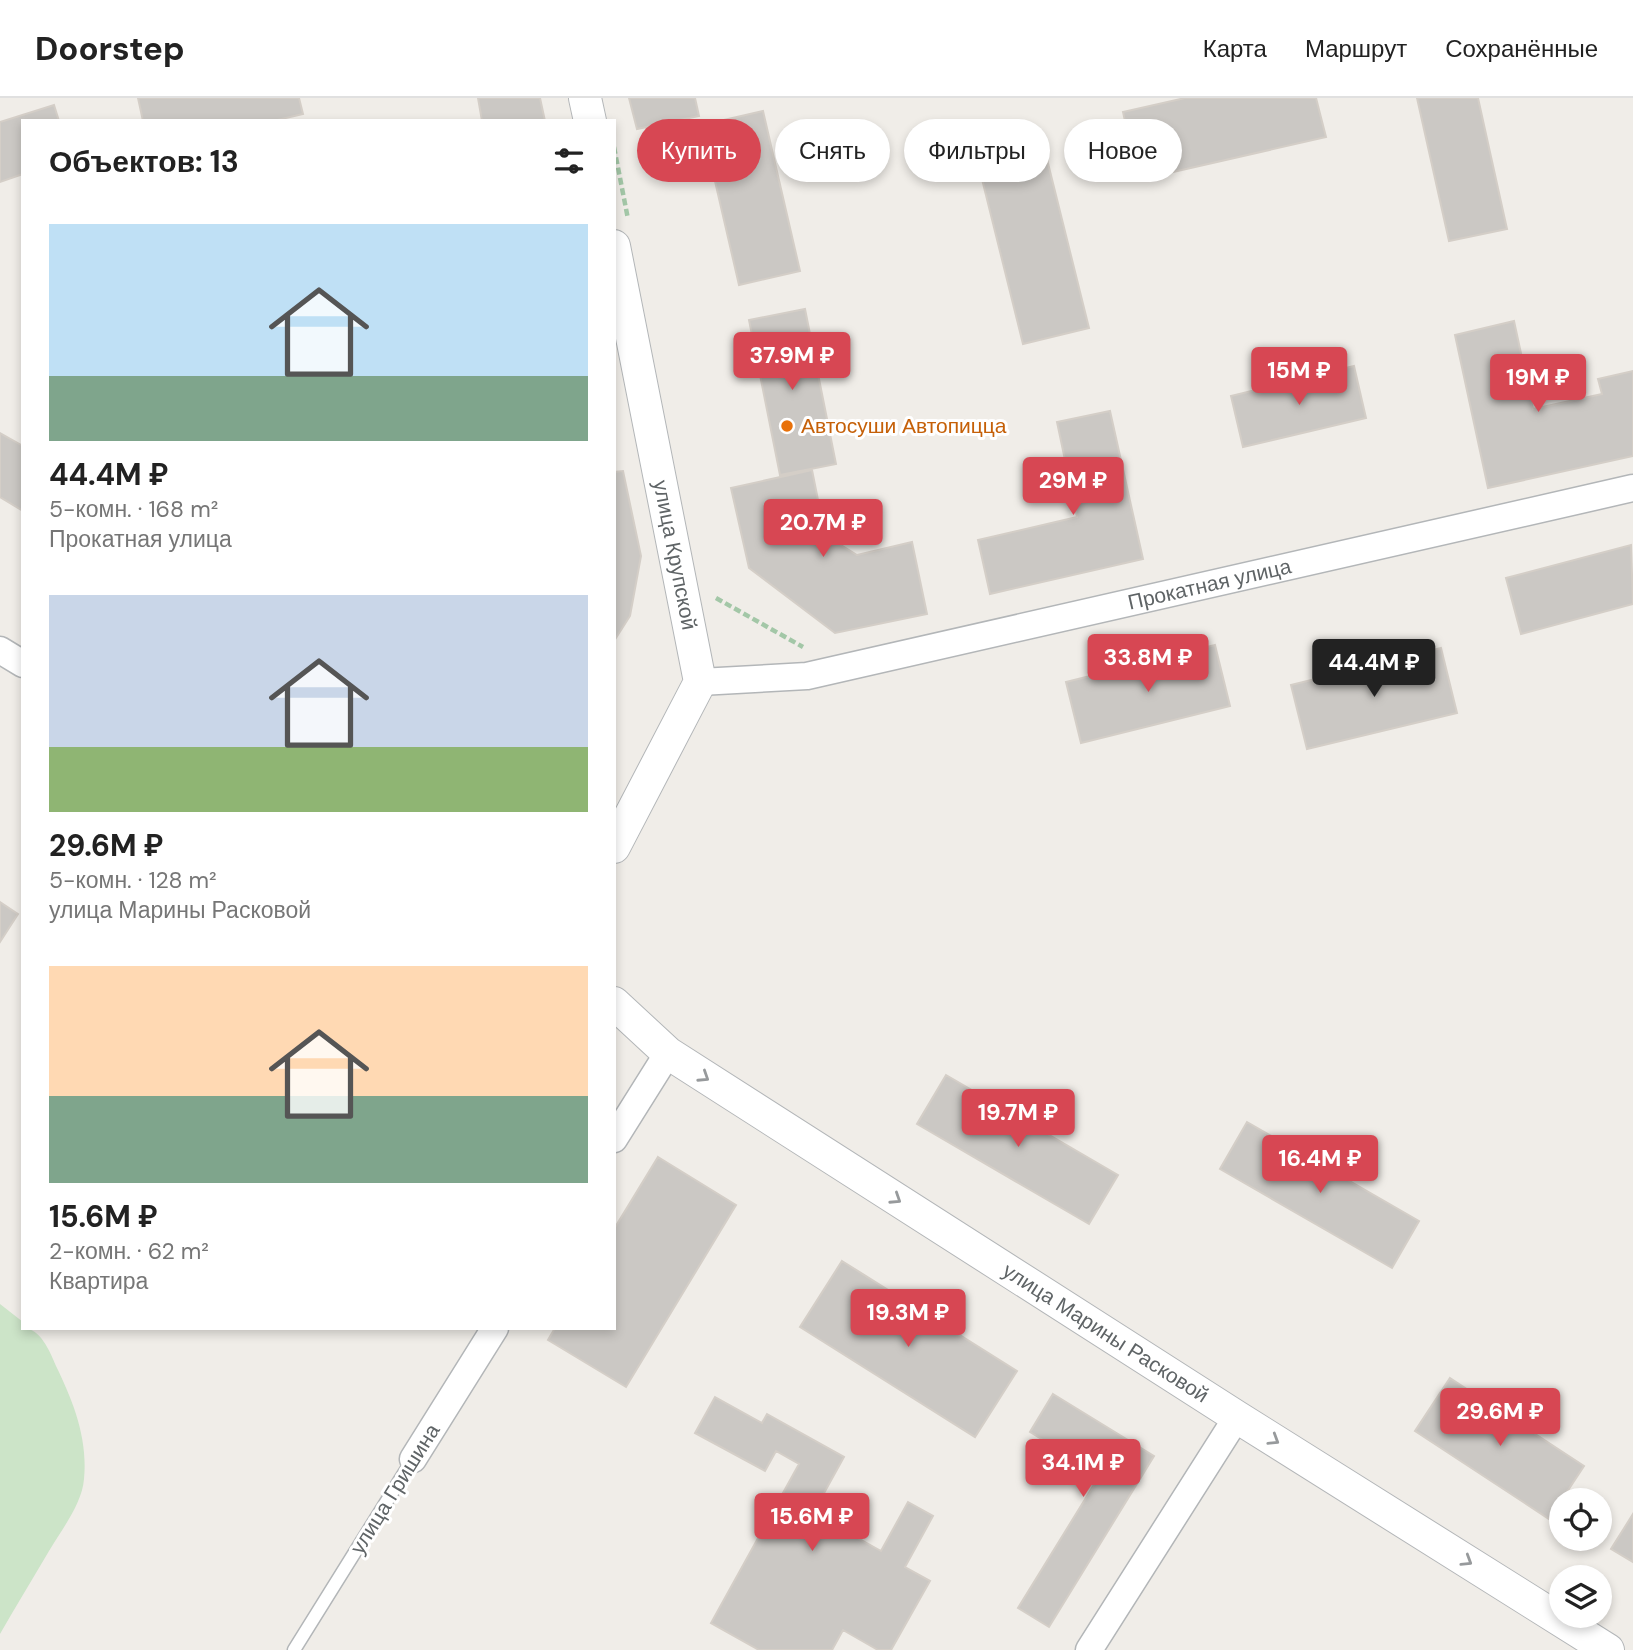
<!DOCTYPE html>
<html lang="ru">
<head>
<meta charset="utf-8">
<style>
  :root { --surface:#fff; --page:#f6f6f6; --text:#222; --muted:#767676; --line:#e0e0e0; --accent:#d74753 }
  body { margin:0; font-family:"DM Sans",sans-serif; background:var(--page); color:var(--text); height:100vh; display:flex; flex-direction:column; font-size:26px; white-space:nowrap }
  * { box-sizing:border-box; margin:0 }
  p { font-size:23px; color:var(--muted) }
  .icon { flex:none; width:38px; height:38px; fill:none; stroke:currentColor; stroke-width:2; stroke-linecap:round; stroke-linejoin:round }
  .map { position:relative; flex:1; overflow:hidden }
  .panel { position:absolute; left:21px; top:21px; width:595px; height:1211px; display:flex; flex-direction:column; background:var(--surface); border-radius:0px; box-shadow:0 4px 10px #0003 }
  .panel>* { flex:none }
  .top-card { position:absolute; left:637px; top:21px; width:665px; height:63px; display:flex; gap:14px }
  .fabs { position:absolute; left:1549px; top:1390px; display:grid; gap:14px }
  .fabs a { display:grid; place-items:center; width:63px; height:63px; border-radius:50%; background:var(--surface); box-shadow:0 4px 10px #0003; font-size:35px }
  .price { position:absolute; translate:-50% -60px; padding:0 16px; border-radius:7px; background:var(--accent); color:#fff; font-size:23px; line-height:46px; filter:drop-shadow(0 2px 4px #0008) }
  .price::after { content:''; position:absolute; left:50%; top:42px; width:21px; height:16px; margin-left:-10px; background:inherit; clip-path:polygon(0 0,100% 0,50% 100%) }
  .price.current { background:#222; color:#fff }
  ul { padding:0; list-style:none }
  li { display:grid; align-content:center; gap:14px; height:371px; padding:0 28px }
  li span { display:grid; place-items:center; height:217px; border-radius:0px; color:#555 }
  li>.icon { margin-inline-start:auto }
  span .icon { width:126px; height:126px; fill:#fffc; stroke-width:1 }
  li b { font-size:30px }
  h2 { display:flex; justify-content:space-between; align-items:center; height:84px; padding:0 28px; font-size:30px }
  .pill { padding:0 24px; border-radius:32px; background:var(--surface); box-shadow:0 4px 10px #0003; font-size:24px; line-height:63px }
  .pill.current { background:var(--accent); color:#fff }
  header { display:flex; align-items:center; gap:42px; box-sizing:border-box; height:98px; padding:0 35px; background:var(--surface); border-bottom:2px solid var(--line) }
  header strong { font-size:33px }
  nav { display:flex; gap:38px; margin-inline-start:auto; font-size:24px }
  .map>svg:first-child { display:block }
  .green { fill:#cce4c8 }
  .building { fill:#cbc8c4; stroke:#d4cec7; stroke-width:2 }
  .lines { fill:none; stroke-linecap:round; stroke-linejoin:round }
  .service-casing { stroke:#b3b6b8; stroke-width:15 }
  .minor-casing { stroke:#b3b6b8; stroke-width:29 }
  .tertiary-casing { stroke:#b3b6b8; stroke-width:34 }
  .path { stroke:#a3c7a7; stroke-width:4.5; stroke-dasharray:7 3.5; stroke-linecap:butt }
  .service { stroke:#fff; stroke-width:12 }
  .minor { stroke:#fff; stroke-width:26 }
  .tertiary { stroke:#fff; stroke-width:32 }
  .oneway { stroke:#979a9c }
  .food-dot { fill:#e8710a; stroke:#fff; stroke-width:2.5 }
  .labels { text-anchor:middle; stroke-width:6; stroke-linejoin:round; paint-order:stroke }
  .food-label { font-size:21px; fill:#c56008; stroke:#fff; text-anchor:start }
  .street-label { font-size:21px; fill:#5f6466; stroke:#fff }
</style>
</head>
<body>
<header>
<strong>Doorstep</strong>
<nav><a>Карта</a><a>Маршрут</a><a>Сохранённые</a></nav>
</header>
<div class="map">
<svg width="1633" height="1552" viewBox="0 0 1633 1552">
  <rect width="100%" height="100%" fill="#f0ede8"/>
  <path class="green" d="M0,1206L23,1224V1230C40,1230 50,1253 56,1268C73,1303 88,1340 84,1381C82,1406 62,1431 49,1453C33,1480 16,1508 0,1536Z"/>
  <path class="building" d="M138,0H299L303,16L273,23H143Z
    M478,0H540L545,23H482Z
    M629,0H695L699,18L637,31Z
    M1185,0H1316L1326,39L1138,82L1123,14Z
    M1417,0H1478L1507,131L1449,143Z
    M54,7L59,23H23V76L0,84V24Z
    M763,13L800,173L739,187L702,27Z
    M1041,37L1089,230L1023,246L975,53Z
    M805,211L836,366L780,377L749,222Z
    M1514,223L1533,311L1602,296L1598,281L1633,273V358L1488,390L1455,237Z
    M1354,268L1366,320L1243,349L1231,298Z
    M1110,313L1143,461L990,496L978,442L1077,419L1057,324Z
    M0,335L23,348V413L0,399Z
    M812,372L825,437L857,457L912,444L927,516L835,535L749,470L731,390Z
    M623,373L641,458L630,518L614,543V374Z
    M1631,447L1633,506L1521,536L1506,480Z
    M1215,547L1230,608L1081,645L1066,584Z
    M1441,550L1457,615L1307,651L1291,587Z
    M0,804L18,816L0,844Z
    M946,977L1118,1077L1089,1126L917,1026Z
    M1247,1024L1419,1123L1392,1170L1220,1071Z
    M658,1059L736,1107L626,1289L548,1242L555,1230H614V1131Z
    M842,1163L1017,1273L975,1339L800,1229Z
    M1450,1280L1584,1368L1549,1421L1415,1333Z
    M1053,1296L1154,1358L1049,1529L1018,1510L1100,1377L1030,1334Z
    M715,1299L762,1325L767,1316L844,1359L813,1415L881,1453L908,1404L933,1418L905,1469L930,1483L891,1552H878L843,1532L832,1552H759L711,1525L799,1366L776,1353L765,1373L695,1335Z
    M1633,1416V1464L1611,1451Z"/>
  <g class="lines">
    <g class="service-casing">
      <path id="service" d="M294,1552L413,1361"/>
    </g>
    <g class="minor-casing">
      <g id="minor">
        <path d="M0,552L23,566"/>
        <path id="s1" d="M700,584L807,578L1633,390"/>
        <path d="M614,1041L668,955"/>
        <path d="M413,1361L495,1230"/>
        <path d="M1089,1552L1237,1319"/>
      </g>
    </g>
    <g class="tertiary-casing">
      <g id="tertiary">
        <path d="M585,0L590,23"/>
        <path id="s2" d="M614,148L700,584L614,749"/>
        <path id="s3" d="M614,905L668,955L1237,1319L1608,1552"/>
      </g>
    </g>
    <path class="path" d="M614,49L628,121
      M716,500L803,549"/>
    <use href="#service" class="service"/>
    <use href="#minor" class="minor"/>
    <use href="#tertiary" class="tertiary"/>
  </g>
  <defs><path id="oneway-chevron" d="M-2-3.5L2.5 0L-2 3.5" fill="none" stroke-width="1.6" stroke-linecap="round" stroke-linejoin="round" transform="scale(1.75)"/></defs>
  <g class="oneway">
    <use href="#oneway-chevron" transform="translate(704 979) rotate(33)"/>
    <use href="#oneway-chevron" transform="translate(896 1101) rotate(33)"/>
    <use href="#oneway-chevron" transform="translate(1274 1342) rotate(32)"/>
    <use href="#oneway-chevron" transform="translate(1467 1463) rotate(32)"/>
  </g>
  <circle class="food-dot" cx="787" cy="328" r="7"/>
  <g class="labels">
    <g class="food-label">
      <text x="801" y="335">Автосуши Автопицца</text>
    </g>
    <g class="street-label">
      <text dy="7" stroke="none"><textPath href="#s2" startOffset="315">улица Крупской</textPath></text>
      <text dy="7" stroke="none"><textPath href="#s1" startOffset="520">Прокатная улица</textPath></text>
      <text dy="7" stroke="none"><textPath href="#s3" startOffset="593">улица Марины Расковой</textPath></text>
      <text transform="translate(395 1391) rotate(-58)" y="7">улица Гришина</text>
    </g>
  </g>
</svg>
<div class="fabs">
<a><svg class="icon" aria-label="locate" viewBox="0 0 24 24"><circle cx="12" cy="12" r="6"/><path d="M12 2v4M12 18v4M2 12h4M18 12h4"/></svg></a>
<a><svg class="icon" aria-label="layers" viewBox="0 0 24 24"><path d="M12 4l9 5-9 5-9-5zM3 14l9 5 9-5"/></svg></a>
</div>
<b class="price" style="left:792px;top:294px">37.9M ₽</b>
<b class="price" style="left:1299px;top:309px">15M ₽</b>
<b class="price" style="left:1538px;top:316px">19M ₽</b>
<b class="price" style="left:1073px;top:419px">29M ₽</b>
<b class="price" style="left:823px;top:461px">20.7M ₽</b>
<b class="price" style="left:1148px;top:596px">33.8M ₽</b>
<b class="price current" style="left:1374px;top:601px">44.4M ₽</b>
<b class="price" style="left:1018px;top:1051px">19.7M ₽</b>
<b class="price" style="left:1320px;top:1097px">16.4M ₽</b>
<b class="price" style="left:908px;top:1251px">19.3M ₽</b>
<b class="price" style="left:1500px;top:1350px">29.6M ₽</b>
<b class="price" style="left:1083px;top:1401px">34.1M ₽</b>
<b class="price" style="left:812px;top:1455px">15.6M ₽</b>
<div class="top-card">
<a class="pill current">Купить</a>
<a class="pill">Снять</a>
<a class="pill">Фильтры</a>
<a class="pill">Новое</a>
</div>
<section class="panel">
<h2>Объектов: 13<svg class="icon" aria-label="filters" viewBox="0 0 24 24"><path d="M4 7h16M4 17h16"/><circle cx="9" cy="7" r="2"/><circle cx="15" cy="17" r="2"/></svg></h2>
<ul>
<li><span style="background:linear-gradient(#bfe0f5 70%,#7fa58c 0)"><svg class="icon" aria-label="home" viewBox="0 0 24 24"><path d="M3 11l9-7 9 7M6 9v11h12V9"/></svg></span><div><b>44.4M ₽</b><p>5-комн. · 168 m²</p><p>Прокатная улица</p></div></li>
<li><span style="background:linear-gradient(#c9d6e8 70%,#8fb573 0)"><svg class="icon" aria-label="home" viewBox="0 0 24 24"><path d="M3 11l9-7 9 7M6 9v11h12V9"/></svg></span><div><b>29.6M ₽</b><p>5-комн. · 128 m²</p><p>улица Марины Расковой</p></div></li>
<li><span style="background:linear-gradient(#ffd9b3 60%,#7fa58c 0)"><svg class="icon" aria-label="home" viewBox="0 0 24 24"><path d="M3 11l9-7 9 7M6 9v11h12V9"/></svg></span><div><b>15.6M ₽</b><p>2-комн. · 62 m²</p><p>Квартира</p></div></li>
</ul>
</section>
</div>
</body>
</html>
